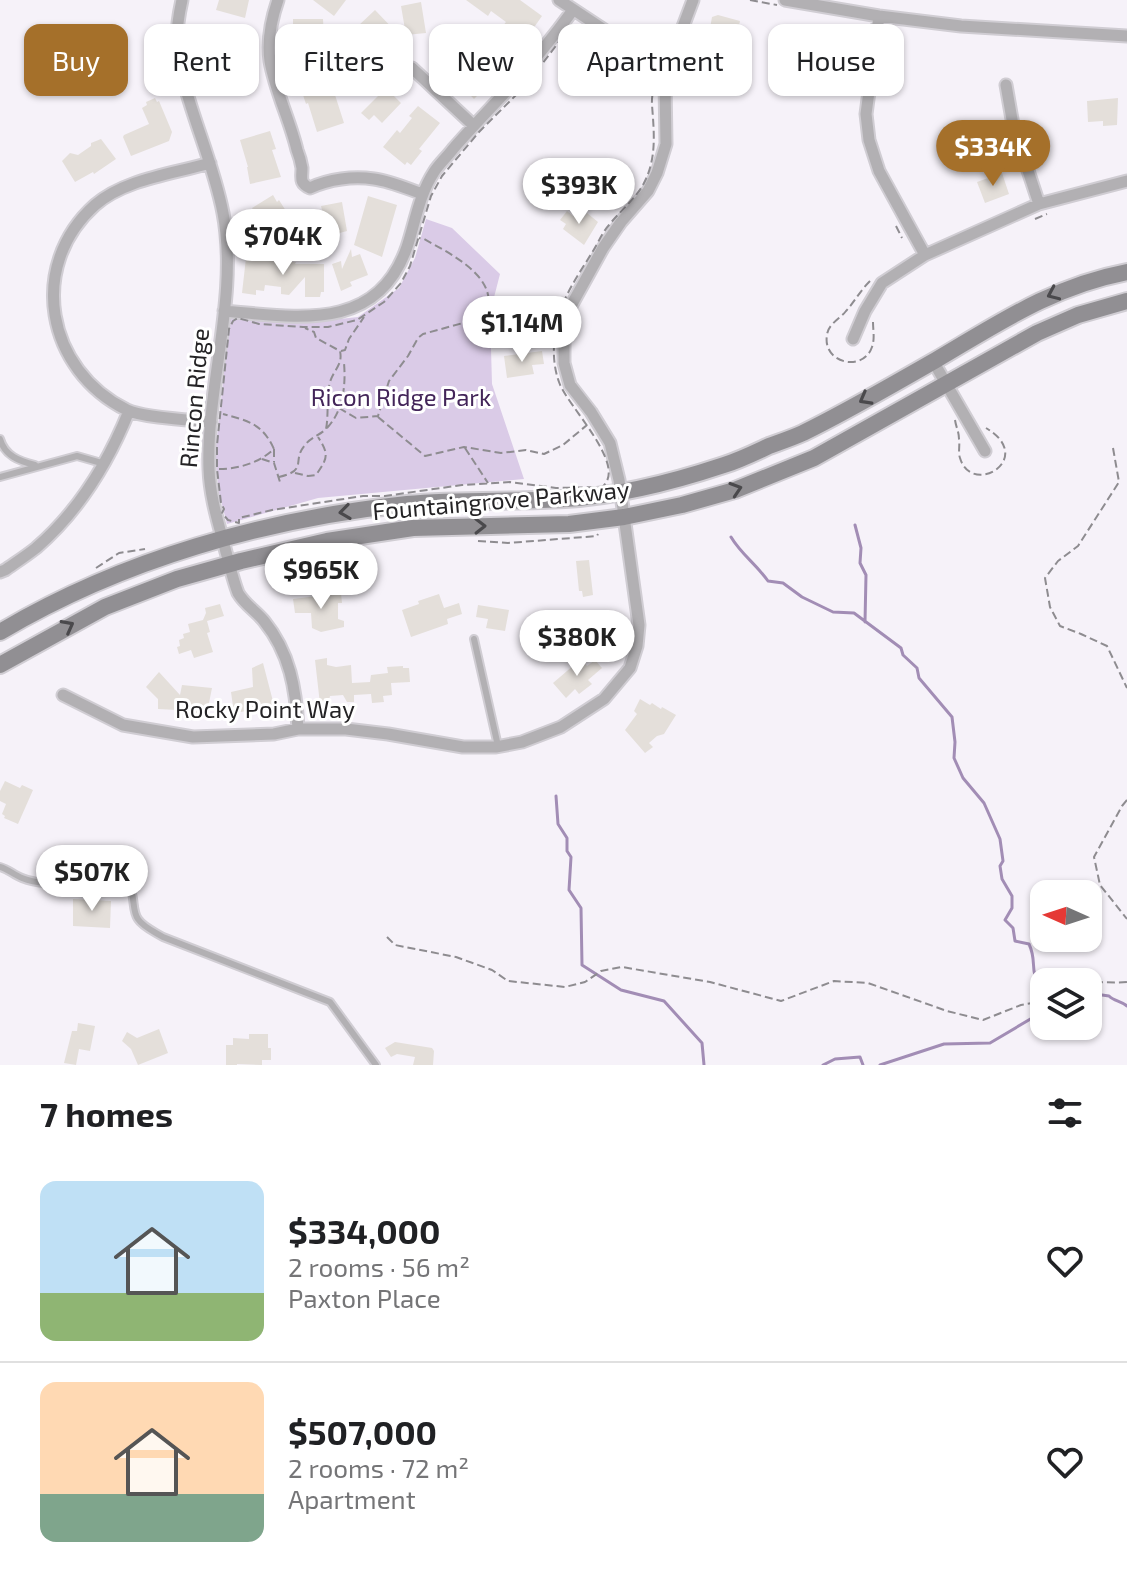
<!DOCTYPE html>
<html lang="en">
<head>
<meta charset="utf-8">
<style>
  :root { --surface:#fff; --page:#f6f6f6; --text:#202124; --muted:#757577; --line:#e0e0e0; --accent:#a5702a }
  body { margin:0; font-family:"Exo 2",sans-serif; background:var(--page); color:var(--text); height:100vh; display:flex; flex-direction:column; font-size:30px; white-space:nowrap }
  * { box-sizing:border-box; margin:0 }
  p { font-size:26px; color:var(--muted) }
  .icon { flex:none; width:44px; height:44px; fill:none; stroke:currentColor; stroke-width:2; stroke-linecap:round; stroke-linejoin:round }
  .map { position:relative; height:1065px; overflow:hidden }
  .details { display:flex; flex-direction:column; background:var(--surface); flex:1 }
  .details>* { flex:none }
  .top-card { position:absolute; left:24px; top:24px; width:1080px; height:72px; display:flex; gap:16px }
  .needle { width:52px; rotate:273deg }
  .fabs { position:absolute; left:1030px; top:880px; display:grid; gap:16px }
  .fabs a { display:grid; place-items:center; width:72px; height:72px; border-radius:16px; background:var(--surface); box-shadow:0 2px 6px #0004; font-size:40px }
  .price { position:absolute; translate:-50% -68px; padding:0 18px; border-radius:28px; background:#fff; color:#222; font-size:26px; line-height:52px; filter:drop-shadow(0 2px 4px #0008) }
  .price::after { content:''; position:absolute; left:50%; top:48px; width:24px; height:18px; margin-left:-12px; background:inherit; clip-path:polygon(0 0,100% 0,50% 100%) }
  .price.active { background:var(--accent); color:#fff }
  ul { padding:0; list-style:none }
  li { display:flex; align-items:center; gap:24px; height:200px; padding:0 40px }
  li+li { border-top:2px solid var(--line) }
  li span { display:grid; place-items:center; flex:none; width:224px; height:160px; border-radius:16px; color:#555 }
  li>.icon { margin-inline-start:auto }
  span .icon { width:96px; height:96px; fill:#fffc; stroke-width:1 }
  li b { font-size:34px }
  h2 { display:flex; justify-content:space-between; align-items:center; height:96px; padding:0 40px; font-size:34px }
  .chip { padding:0 28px; border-radius:16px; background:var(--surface); box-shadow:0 2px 6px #0004; font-size:28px; line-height:72px }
  .chip.active { background:var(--accent); color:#fff }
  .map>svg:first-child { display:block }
  .green { fill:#dacbe7 }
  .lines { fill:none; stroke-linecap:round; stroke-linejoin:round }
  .stream { stroke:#a28db5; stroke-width:3 }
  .building { fill:#e4dfda }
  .lane-casing { stroke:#d0cdd3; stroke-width:10 }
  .street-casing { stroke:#d0cdd3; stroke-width:15 }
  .secondary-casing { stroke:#d0cdd3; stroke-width:20 }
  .path { stroke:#8e8c90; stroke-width:2; stroke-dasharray:8 4; stroke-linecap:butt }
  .lane { stroke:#b2b0b3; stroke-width:6 }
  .street { stroke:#b2b0b3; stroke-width:11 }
  .secondary { stroke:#918f93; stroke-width:16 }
  .oneway { stroke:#4a494c }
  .labels { text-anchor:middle; stroke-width:6; stroke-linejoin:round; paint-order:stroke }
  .street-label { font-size:24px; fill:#242325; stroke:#fff }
  .park-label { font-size:24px; fill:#432559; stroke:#fff }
</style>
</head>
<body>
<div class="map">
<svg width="1127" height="1065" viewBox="0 0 1127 1065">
  <rect width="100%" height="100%" fill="#f6f2f9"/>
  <path class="green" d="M426,219L452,228L500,274L490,313L492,384L524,479L318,498L227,524L219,493L215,456L230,316L305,323L358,317L399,288L415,258Z"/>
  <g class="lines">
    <path class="stream" d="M855,525L861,548L860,563L866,575L865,622
      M731,537C741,554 756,564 768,581L783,583L802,597L833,612L854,613L901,648L903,655L917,668L919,678L952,717L955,742L954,758L963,778L984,803L1000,839L1003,861L1000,866L1002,879L1012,896V908L1005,920L1013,928L1015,941L1029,944C1037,961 1030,969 1038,984L1044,985
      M556,796L558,824L567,838V851L571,857L569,890L581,908L582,965L621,990L664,1001L702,1043L704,1065
      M1088,993L1109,996C1114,1001 1121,1001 1127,1006
      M823,1065L835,1059L860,1057L863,1065
      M880,1065L944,1044L990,1043L1044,1011"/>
  </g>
  <path class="building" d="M219,0H249L245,18L216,10Z
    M313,0H346L334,16Z
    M466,0H520L542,16L523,43L502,27L506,22L491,11L488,16Z
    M421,2L426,33L406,35L401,6Z
    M375,10L399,35L387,46L383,42L378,47L358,26Z
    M718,15L740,21L736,39L733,38L732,42L723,40L720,48L701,43L704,32L709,34L712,17Z
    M293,19H323L324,38L289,39V27H293Z
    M238,31L244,33L245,46H241V55L213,57L211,33Z
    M316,46L324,74L328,73L344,123L317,132L308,103L306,104L299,83L302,82L297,64L292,65L288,54Z
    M371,53L379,86L357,92L352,73L349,74L346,66L350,65L348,60Z
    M461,53L487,80L479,87L482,91L474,99L445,69Z
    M246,64L251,85L224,93L218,72Z
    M386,88L401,103L382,123L374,115L369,120L361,113Z
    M155,98L157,102L159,101L172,132L169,141L131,156L123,137L124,135L149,124L142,108L147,105L146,102Z
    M1118,98L1117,125L1103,126V121L1088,122L1087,101Z
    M418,106L440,123L419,149L422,151L411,165L407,162L405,165L383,147L397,130L400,133L412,118L409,116Z
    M270,131L276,149L272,150L281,177L250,184L247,167H248L240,140Z
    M101,139L116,159L94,174L93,172L75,182L62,161L70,153L78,155L91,146V143Z
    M1002,173L1009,194L985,203L977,182Z
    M273,195L277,202L279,200L286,211L264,226L252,208Z
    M368,196L397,205L382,257L354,245Z
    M342,202L347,231L336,234L337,239L320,242L293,241L294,213L323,214L321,206Z
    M567,211L573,216L576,212L583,218L587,213L598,222L584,245L563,229L566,224L560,220Z
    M351,249L352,257L360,254L368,275L350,282L352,286L341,291L332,264L341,261L342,269Z
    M246,258L296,262L295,264H324V292H321L320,297H305V277L289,295L281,294V287L265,285L264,291L256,290V295L242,293Z
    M542,351L544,364L532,365L534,374L507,378L504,356Z
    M589,560L593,595L583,597L582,591H579L576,561Z
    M341,593L342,603H338V619L344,621V627L321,632L312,628L311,613H295L293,599Z
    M439,594L444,608L459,603L462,614L447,619L448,624L411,637L402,610L419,604L418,601Z
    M220,604L224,616L207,621L210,632L207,633L213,652L194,658L191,650L179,654L177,647L180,646L179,640L184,638L183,634L190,632L188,624L203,620L206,613L205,608Z
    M478,605L509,610L505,631L486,628L488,619L476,617Z
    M327,658V665L336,667L351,665L352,683L370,682L371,675L388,673L387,667L403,666V668H409L410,682L391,683L392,695L383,696L384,702L372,703L371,694L354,695V702H347L343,695L330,696L328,704H320L315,660Z
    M581,659L587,666L595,660L602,668L588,680L592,684L579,694L575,689L566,698L553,683Z
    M263,663L275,709L247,713V711L234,713L231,692L253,687L252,668Z
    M159,672L180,695L182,685L212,688L208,708L204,709L203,714L176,715L177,710L158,709V699L146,687Z
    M640,699L650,705L652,703L661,709L662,707L676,715L664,734L657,736L649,743L653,747L645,753L625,730L637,714L634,711Z
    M5,781L20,788L22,785L33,790L18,824L4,818L5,816L2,814L6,804L0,801V791Z
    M73,899L111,901L110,928L73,926Z
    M78,1023L95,1026L90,1051L79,1049L76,1065L64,1063L72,1031H77Z
    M159,1029L168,1053L138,1065L131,1049L122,1041L127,1032L137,1038Z
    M249,1034H268V1048H271V1060H262V1065L237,1064V1065H226V1045H233V1038L249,1039Z
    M395,1042L432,1048L434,1051L433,1065H413L415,1057L397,1054L391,1057L385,1048Z"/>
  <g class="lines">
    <g class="lane-casing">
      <path id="lane" d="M0,439C5,456 19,461 35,465
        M0,477L77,456L105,464
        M474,639L498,746
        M0,867C8,869 14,875 22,878C37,884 56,884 72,884C86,885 111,877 122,881C138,888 130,908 138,919C143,927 155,932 163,937L330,1002L376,1065"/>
    </g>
    <g class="street-casing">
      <path id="street" d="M182,0C178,18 175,37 178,55C187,108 213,160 223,213C239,296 206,386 209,469C210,498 219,525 226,552C230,566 233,580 238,593C245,605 256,611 264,621C290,653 296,689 298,729
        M278,0C271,20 267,39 270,61C275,91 290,120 297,150C299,155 301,162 302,168C302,178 299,183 310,188C329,179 353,176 374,179C390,181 408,189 423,194
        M559,0L615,37L672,56
        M785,0L879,16L961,26L1127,36
        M879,16L866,114L869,140L879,171L925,255
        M412,68L473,125
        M1006,85L1013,125L1039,204
        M210,163C173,174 125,179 95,205C27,266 46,370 127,410C144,418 190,420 211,422
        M224,311C297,317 377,333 407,247C415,223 419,195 434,172C439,164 447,157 453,149C472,127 492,107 511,86C533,62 554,36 573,10
        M853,339L865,311L882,283L925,255L1039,204L1127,181
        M933,361L985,451
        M0,572L5,570C15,563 26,556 36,548C79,511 108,463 129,411
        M63,695L123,725L193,737L274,734L298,729H346L388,734L463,747H496L522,742L561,727L604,699L630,668L637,646L639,625L619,480L610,443L591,412L570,385L564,363V336L566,315L603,248L621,222L648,191L657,173L666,144L665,83L672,56L693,0"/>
    </g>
    <g class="secondary-casing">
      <path id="secondary" d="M0,632C123,559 266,519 407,504C460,499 512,502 565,499C619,496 673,482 724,465C740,460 754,453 769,446C780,442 792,438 803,433C848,411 892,385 936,360C999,323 1053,286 1127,272
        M0,665L105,607L177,579L241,561L327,541L413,528L569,524L624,517L682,505L735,490L814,458L1037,333L1078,315L1127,301"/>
    </g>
    <path class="path" d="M750,0L777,5
      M573,28H577L605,44L653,63C658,76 651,91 652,105C654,132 657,158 644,183C636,199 620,211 609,225C602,233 598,243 593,251C579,274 563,296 557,322C553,342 552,363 559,382C567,406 629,466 602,487L556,488L510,482L462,485L385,496H363L272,510L239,518V523L228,520L222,513L224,509L221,503L217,469V445L229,329L233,321L238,318L259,324L303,327H328L357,320L384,302L401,283L410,266L431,196L442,176L479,132L526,85L568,30Z
      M1035,219L1047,214
      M896,226L902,238
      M870,281C860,291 855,301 846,311C840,319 828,324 827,335C822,363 863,373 872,347C875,339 873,330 873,322
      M341,351L345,350L349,339L364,317
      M339,408L356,418L378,416L389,381L408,356L418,338L423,334L463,323L478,317L488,308C495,275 449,253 424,239L419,238
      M378,417L425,456L464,447L501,453L526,450L544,454L563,445L587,425
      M955,420C956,427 959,432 959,439C960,445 958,453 960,458C972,498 1037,458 986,428
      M327,428C343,411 346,386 344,363L342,361
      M465,448L488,483
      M1113,448L1119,482L1078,546L1058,561L1045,578L1050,607L1060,626L1081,634L1107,646L1127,688
      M274,449V462
      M262,459L274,463L280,482
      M219,469C238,469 259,463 274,449C262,423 248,421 223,414
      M295,473L308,476L316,475C327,459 330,455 318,437
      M279,477C309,470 291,461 305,445C310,438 320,435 326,429C329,414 326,397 330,382C334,369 343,365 340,351L316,338L314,332L305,328
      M478,541L508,543L597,536L598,534
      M96,568L119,553L145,549
      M1127,800L1122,806L1094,857L1100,885L1127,919
      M387,937L395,945L456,957L492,970L508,981L565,987L585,982L601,971L622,967L710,982L781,1001L834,981L868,983L947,1011L983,1020L1021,1005L1038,1002L1044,996
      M1059,982C1082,979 1104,984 1127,982"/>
    <use href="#lane" class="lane"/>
    <use href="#street" class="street"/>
    <use href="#secondary" class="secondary"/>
  </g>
  <defs><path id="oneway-chevron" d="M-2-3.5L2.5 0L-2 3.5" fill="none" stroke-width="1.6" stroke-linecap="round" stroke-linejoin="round" transform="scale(2)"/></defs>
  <g class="oneway">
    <use href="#oneway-chevron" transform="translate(1053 294) rotate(156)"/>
    <use href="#oneway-chevron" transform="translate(865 399) rotate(151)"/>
    <use href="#oneway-chevron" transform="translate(736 489) rotate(-18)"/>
    <use href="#oneway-chevron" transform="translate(345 512) rotate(172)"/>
    <use href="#oneway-chevron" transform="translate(480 526) rotate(-1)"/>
    <use href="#oneway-chevron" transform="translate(68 626) rotate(-28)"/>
  </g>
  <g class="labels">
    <g class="street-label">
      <text transform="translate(195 398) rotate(-85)" y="8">Rincon Ridge</text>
      <text transform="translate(501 501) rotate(-5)" y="8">Fountaingrove Parkway</text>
      <text x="265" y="718">Rocky Point Way</text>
    </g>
    <g class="park-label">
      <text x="401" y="406">Ricon Ridge Park</text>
    </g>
  </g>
</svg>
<div class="fabs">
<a><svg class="needle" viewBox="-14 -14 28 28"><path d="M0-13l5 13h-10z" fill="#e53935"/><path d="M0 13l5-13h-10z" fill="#757577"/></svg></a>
<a><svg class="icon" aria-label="layers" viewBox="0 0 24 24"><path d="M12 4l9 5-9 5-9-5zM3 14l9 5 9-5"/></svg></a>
</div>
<b class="price active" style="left:993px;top:188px">$334K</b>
<b class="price" style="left:579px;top:226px">$393K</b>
<b class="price" style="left:283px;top:277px">$704K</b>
<b class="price" style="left:522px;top:364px">$1.14M</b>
<b class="price" style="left:321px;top:611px">$965K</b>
<b class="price" style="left:577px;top:678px">$380K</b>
<b class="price" style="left:92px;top:913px">$507K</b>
<div class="top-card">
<a class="chip active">Buy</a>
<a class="chip">Rent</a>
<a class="chip">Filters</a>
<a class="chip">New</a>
<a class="chip">Apartment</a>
<a class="chip">House</a>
</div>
</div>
<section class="details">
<h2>7 homes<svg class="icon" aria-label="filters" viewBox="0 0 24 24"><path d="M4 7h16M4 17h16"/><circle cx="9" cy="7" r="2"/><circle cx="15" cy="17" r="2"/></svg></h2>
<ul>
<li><span style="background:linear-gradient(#bfe0f5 70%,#8fb573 0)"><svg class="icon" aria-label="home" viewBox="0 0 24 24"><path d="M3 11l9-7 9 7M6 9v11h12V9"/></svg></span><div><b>$334,000</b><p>2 rooms · 56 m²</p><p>Paxton Place</p></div><svg class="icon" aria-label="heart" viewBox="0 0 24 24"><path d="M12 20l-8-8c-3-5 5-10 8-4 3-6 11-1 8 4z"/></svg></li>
<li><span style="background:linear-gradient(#ffd9b3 70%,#7fa58c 0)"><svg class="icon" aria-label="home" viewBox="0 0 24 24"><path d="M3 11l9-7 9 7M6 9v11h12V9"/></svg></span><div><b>$507,000</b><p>2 rooms · 72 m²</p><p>Apartment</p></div><svg class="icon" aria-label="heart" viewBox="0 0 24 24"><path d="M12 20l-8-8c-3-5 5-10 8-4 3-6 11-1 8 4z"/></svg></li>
</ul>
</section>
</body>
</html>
